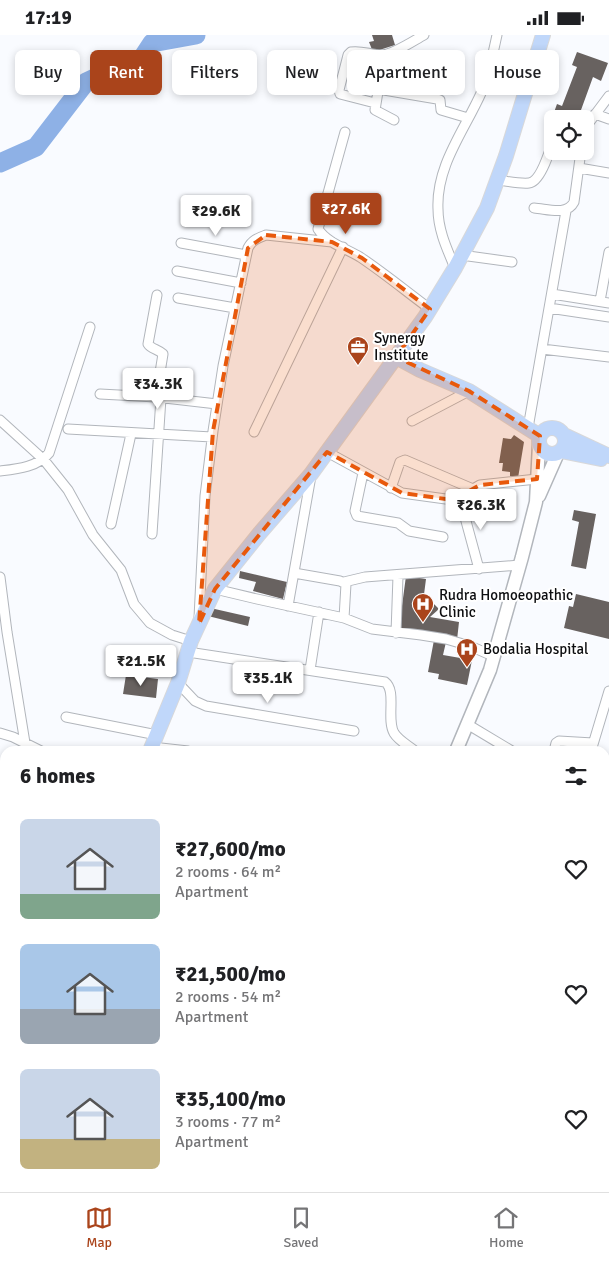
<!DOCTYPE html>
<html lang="en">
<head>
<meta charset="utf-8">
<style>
  :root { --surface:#fff; --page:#f2f2f2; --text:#202124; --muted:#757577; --line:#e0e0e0; --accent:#aa441b }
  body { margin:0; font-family:Signika,sans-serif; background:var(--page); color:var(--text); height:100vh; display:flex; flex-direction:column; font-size:19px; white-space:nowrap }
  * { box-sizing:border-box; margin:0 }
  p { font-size:16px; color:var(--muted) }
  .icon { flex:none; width:28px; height:28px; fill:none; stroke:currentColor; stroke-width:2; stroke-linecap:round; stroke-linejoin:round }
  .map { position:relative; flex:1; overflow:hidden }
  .drawer { position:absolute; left:0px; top:711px; width:610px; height:446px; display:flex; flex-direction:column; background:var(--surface); border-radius:15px 15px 0 0; box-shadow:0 2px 8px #0003 }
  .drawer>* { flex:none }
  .banner { position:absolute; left:15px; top:15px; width:580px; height:45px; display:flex; gap:10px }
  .controls { position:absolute; left:544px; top:75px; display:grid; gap:10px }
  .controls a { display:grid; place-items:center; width:50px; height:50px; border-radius:8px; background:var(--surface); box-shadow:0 2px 8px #0003; font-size:25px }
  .price { position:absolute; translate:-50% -42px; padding:0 11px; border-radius:5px; background:#fff; color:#222; font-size:16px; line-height:32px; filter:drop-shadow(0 1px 2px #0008) }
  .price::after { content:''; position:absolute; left:50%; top:30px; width:15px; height:11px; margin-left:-8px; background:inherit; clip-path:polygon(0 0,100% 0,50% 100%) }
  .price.active { background:var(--accent); color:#fff }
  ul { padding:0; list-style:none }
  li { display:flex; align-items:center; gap:15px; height:125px; padding:0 20px }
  li span { display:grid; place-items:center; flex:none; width:140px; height:100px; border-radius:8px; color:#555 }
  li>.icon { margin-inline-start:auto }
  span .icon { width:60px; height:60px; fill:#fffc; stroke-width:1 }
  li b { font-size:21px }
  h2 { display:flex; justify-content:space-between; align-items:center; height:60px; padding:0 20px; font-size:21px }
  .tag { padding:0 18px; border-radius:8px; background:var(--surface); box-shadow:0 2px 8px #0003; font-size:18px; line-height:45px }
  .tag.active { background:var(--accent); color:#fff }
  .status { display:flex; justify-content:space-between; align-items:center; height:35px; padding:0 25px; background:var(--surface); direction:ltr }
  .status svg { height:14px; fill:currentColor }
  .tab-bar { display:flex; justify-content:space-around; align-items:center; height:70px; border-top:1px solid var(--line); background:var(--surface); font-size:14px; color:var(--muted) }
  .tab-bar a { display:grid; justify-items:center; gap:2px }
  .tab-bar .active { color:var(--accent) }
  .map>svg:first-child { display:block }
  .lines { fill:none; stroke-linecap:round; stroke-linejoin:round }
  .river { stroke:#8eb1e6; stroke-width:19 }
  .building { fill:#686260 }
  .minor-casing { stroke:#b2b6bc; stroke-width:11 }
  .tertiary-casing { stroke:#b2b6bc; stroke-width:14 }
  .secondary-casing { stroke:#b2b6bc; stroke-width:15 }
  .primary-casing { stroke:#d8d8d9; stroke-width:16 }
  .minor { stroke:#fff; stroke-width:9 }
  .tertiary { stroke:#fff; stroke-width:11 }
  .secondary { stroke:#fff; stroke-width:12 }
  .primary { stroke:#c0d7fa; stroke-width:14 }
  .marked { fill:#e8590c; fill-opacity:0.2; stroke:#e8590c; stroke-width:4; stroke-dasharray:10 6; stroke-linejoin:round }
  .labels { text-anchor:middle; stroke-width:4; stroke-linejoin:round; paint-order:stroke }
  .poi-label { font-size:15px; fill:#0d0e10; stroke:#fff; text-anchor:start }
</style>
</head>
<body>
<div class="status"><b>17:19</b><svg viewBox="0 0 49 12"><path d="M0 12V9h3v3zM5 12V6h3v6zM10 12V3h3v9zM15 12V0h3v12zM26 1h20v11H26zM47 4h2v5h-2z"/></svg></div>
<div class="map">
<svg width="609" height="1157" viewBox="0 0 609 1157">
  <rect width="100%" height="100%" fill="#f9fbff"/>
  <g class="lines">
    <path class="river" d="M0,128L36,112L86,47L103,39L131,40L152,8L196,0"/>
  </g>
  <path class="building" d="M372,0H392L395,10L373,17L369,7L374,6Z
    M577,17L608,28L601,46L593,42L581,75L589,78L585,87V84L552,83L557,69L562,71L577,32L572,30Z
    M514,400L524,407L518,443L510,441V437L502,436L503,428H499L503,403L511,404Z
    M574,475L596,479L586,534L571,531L579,487L572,485Z
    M240,536L287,547L283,564L253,556L256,547L239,543Z
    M406,541L426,544L422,575L424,577L433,568L439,574L430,582L459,587L457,605L399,593Z
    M576,559L609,567V604L564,593L569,571L573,572Z
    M206,572L250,582L248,591L204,580Z
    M434,605L446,607L443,620L472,625L467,650L438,644L439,639L428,637Z
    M126,640L158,644L156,663L123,659Z"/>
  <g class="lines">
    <g class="minor-casing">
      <path id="minor" d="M384,20L375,75L394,85
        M378,54L437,64L440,65L441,75L468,83
        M375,68L340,59L339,55L348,20L351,17C361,15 371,20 382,20C394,19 413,6 424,0
        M595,79L609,84
        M345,97L318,194C327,208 347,214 360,222C384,238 407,257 430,274
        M585,97L588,89L609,61
        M579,133L609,138
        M497,145C507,146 519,149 529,148C540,147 549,118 552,109
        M534,173C548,174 567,181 574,167L581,116
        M181,208L246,220
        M461,220L512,227
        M455,233C447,214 438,195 438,174C436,130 465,95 482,56C489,39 493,18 497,0
        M177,236L241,248
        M552,259L609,268
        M178,263L235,273
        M600,266L609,217
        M549,273L609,282
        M542,314L609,322
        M100,359L156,362L217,369
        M156,362L163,319C158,314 151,314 148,309L157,260
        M0,385L44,425L68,455L93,500L121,535L134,569L150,588L172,600L191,606
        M412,386L469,356
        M528,393L566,176
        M68,394L212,402
        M254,397L343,212
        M327,417L402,458L453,465C464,464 470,455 480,450L537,444
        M0,436C17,434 38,432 49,418L90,292
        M363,438L355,476L357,481L398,488L409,496L443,502
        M391,453L400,427L405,425L473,454
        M460,464L479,534
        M111,489L131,399
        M152,499L161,363
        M294,538L340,546L346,549L344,583
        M0,542L7,597L25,708
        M344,547L365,542L520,530
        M215,554L257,564L344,583L372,594L421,600L446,604L470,611L493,621
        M288,571L311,441
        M199,583L205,461L213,396L223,331L248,213C252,205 258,203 266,200L332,207
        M396,598L398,541
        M188,617L385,647C397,656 386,684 394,698C399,706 408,710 415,716
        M310,635L319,577
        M178,648L195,666L206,671L354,696
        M66,682L157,700
        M467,689L512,716
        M0,698L13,702L41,716
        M152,712L188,716
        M554,716L556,708L559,706L593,708
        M591,716L609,656
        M605,958L609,959
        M605,995L609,979
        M0,1014L5,1015
        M605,1116H609
        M220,1152L232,1157
        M85,1157L86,1152
        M152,1157L153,1152
        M376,1157L377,1152
        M561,1157L562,1152"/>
    </g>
    <g class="tertiary-casing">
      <path id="tertiary" d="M605,850H609
        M449,1152L465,1157
        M28,1157L29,1152"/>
    </g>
    <g class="secondary-casing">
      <path id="secondary" d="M539,461L558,418
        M456,716L490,635L522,522L536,467L539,409
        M336,1157L338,1152"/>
    </g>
    <g class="primary-casing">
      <path id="primary" d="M396,322L420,335L469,356L540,401
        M539 406a13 13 0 1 1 26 0a13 13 0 1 1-26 0Z
        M564,400L609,421
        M561,416L601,424
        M150,716L178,648L191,606L215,554L259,499L311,439L425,282L455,233L487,173L506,121L543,0
        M0,821L5,815"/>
    </g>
    <use href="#minor" class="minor"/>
    <use href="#tertiary" class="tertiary"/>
    <use href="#secondary" class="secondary"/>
    <use href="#primary" class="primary"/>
  </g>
  <path class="marked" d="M266,200L332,207L362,223L430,274L396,322L469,356L540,401L537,444L480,450L453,465L402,458L327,417L215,554L199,589L213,396L248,213Z"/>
  <defs>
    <g id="office-pin" transform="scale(1.125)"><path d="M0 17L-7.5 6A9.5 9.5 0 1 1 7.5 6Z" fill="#aa441b" stroke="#fff"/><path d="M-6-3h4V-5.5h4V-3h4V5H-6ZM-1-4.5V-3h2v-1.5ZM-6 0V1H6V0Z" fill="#fff"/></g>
    <g id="hospital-pin" transform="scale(1.125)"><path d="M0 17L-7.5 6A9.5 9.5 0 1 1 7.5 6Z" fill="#aa441b" stroke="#fff"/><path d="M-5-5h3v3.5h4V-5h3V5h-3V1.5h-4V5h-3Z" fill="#fff"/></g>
  </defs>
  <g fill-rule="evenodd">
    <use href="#office-pin" x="358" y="312"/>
    <use href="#hospital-pin" x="423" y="569"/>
    <use href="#hospital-pin" x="467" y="614"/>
  </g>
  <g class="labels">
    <g class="poi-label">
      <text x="374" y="308">Synergy<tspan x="374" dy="17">Institute</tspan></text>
      <text x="439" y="565">Rudra Homoeopathic<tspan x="439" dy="17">Clinic</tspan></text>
      <text x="483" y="619">Bodalia Hospital</text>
    </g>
  </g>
</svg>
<div class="controls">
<a><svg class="icon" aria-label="locate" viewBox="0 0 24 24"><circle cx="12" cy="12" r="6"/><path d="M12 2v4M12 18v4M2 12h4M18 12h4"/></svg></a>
</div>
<b class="price active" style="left:346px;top:200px">₹27.6K</b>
<b class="price" style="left:216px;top:202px">₹29.6K</b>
<b class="price" style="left:158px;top:375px">₹34.3K</b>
<b class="price" style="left:481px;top:496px">₹26.3K</b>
<b class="price" style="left:141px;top:652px">₹21.5K</b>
<b class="price" style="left:268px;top:669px">₹35.1K</b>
<div class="banner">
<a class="tag">Buy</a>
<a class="tag active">Rent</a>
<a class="tag">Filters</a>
<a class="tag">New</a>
<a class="tag">Apartment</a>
<a class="tag">House</a>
</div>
<section class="drawer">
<h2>6 homes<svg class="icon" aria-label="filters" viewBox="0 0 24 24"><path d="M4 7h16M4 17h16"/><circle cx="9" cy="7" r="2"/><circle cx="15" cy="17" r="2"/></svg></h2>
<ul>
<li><span style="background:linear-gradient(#c9d6e8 75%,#7fa58c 0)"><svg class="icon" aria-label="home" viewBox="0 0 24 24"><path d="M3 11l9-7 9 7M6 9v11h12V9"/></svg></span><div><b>₹27,600/mo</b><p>2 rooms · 64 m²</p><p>Apartment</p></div><svg class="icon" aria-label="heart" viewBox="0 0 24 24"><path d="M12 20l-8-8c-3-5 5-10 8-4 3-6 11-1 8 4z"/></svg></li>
<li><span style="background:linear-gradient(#a9c7e8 65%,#9aa5b1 0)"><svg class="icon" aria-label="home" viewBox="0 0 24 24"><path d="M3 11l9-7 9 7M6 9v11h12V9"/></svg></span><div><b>₹21,500/mo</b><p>2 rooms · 54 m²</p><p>Apartment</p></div><svg class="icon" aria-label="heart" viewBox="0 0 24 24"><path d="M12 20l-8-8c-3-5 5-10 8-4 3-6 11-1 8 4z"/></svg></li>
<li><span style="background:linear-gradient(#c9d6e8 70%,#c2b280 0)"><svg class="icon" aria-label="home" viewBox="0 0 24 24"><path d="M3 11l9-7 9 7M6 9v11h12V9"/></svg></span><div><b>₹35,100/mo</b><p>3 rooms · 77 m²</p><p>Apartment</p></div><svg class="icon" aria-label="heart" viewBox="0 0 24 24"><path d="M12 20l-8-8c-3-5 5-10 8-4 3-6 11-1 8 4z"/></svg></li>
</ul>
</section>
</div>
<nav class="tab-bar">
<a class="active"><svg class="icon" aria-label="map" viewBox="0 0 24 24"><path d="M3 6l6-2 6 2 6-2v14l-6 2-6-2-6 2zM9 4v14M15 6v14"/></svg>Map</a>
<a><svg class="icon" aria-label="saved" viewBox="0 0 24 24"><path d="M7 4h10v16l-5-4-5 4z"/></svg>Saved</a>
<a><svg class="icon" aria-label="home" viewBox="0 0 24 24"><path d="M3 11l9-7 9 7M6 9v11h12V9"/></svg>Home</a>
</nav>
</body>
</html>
